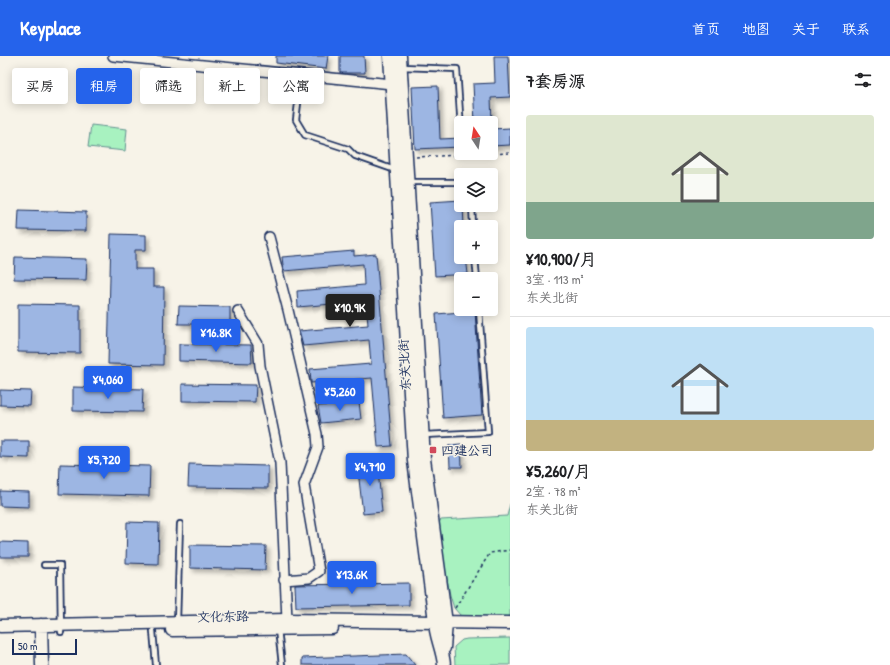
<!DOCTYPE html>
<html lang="zh">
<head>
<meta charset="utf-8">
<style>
  :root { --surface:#fff; --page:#f6f6f6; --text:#202124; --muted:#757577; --line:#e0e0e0; --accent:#2563eb }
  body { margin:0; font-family:"Patrick Hand","LXGW WenKai TC",sans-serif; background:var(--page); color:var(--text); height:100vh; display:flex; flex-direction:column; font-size:15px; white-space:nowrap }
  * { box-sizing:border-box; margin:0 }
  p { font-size:13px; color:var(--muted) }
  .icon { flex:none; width:22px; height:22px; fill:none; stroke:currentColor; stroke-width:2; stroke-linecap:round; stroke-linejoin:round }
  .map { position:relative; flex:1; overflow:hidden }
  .details { display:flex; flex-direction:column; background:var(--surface); width:380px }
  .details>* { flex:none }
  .top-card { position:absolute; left:12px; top:12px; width:380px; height:36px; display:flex; gap:8px }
  .needle { width:26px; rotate:348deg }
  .buttons { position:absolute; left:454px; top:60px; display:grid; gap:8px }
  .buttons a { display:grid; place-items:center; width:44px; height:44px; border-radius:4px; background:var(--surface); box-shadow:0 2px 10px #0003; font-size:20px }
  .scale { position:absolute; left:12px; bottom:10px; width:65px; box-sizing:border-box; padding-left:4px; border:2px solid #1b2f5e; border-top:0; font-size:11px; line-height:14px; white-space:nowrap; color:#1b2f5e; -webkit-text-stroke:3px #f7f3e8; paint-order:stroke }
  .price { position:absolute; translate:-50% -34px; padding:0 9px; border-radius:4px; background:var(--accent); color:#fff; font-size:13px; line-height:26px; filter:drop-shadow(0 1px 2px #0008) }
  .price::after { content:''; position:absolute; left:50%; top:24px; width:12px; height:9px; margin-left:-6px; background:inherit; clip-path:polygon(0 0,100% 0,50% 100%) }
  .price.active { background:#222; color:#fff }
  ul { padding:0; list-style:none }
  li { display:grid; align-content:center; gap:8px; height:212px; padding:0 16px }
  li+li { border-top:1px solid var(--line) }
  li span { display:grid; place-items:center; height:124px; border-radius:4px; color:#555 }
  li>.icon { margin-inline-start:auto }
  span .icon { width:72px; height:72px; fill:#fffc; stroke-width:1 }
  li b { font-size:17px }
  h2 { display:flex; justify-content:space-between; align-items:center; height:48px; padding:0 16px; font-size:17px }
  .chip { padding:0 14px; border-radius:4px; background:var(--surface); box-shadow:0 2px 10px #0003; font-size:14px; line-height:36px }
  .chip.active { background:var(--accent); color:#fff }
  header { display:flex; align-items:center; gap:24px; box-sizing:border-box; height:56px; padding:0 20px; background:var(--accent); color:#fff }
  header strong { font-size:19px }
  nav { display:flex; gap:22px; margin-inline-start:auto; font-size:14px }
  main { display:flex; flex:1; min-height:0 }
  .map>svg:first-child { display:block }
  .green { fill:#a8f2c0; stroke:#62908f }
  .building { fill:#9db6e3; stroke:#1b2f5e; filter:url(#shadow) }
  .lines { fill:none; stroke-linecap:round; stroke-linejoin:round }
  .lane-casing { stroke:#1b2f5e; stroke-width:8 }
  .street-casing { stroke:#1b2f5e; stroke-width:12 }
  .secondary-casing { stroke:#1b2f5e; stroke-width:15 }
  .path { stroke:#1b2f5e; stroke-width:1.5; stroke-dasharray:3 3; stroke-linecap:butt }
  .lane { stroke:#f7f3e8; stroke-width:4.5 }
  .street { stroke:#f7f3e8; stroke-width:9 }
  .secondary { stroke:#f7f3e8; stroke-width:12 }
  .poi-dot { fill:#d1495b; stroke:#f7f3e8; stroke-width:1.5 }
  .labels { text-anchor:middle; stroke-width:3; stroke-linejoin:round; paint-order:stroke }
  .street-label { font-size:13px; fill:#1b2f5e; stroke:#f7f3e8 }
  .poi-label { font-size:13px; fill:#1b2f5e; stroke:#f7f3e8; text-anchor:start }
</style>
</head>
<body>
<header>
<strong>Keyplace</strong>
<nav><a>首页</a><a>地图</a><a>关于</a><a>联系</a></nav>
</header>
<main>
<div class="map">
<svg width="510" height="609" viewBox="0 0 510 609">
  <defs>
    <filter id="shadow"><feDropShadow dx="3.5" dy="3.5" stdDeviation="2" flood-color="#0004"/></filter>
  </defs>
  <rect width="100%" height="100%" fill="#f7f3e8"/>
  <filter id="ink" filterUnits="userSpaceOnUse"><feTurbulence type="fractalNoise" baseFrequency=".025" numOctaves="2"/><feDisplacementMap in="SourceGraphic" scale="8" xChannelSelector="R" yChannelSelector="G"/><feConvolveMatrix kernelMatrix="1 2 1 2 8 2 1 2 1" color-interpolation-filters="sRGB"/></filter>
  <g filter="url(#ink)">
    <path class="green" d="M91,69L127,73L125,95L88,91Z
      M510,448V561L461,560L454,552L450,539L437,469L441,464L507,460Z
      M510,582V609H455L454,591L462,584L467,583Z"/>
    <path class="building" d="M276,0H328L326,13L276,7Z
      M340,0H364L365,17H340Z
      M494,0H508L510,41L491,42L492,67H475L473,28L495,27Z
      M438,30L440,83L461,82V91L415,93L412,31Z
      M510,72V89L491,90V73Z
      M461,144V149H463L464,171H461V201H466L468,218L435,220L430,146Z
      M19,154L86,156V175L18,174Z
      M111,178L146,179V194H135V213H153V231H164L163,309L108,308Z
      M354,195V200L376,198L392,390L378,391L372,322L311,327V326L310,313L371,308L369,284L303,290L299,275L368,269L366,245L298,251L297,235L364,229L363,208L284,215L283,209L282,201Z
      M15,201L87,203L86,224L14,223Z
      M18,248L80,249V297L18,296Z
      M179,250L230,251V268H178Z
      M475,255L482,359L443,362L436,258Z
      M179,288L251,289L252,307L179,305Z
      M182,328L256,329L255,346L182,345Z
      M73,331L143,333L142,356L73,355Z
      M0,334L31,335L30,350L0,349Z
      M359,346L361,363L321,367L318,350Z
      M0,385H29V402L0,401Z
      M461,388L462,411H450L449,389Z
      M377,404L382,456L363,458L357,406Z
      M60,408L150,410L149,440L59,438Z
      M189,408L268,410V432L188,431Z
      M0,435L29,436V451L0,450Z
      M127,466L159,467L158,508L126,507Z
      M0,486L28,487V501H0Z
      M190,489L266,490L265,514L190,512Z
      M409,527V549L296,551L295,529Z
      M406,598L415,609H302V602Z"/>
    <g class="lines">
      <g class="lane-casing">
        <path id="lane" d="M402,11L457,13L461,73
          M299,39L296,64L305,79L348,93L355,100L395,114
          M409,126H461
          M472,149L473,171
          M475,201L477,223
          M424,379L488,376L479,253
          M44,509H60L61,576
          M177,566L180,468
          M278,573L282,609
          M153,575L156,609"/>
      </g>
      <g class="street-casing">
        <path id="street" d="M113,0L392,28
          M269,181L288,254L317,378L318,391L304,429L319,515L309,522L284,524
          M238,255L258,288L260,310L280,407L287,564"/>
      </g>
      <g class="secondary-casing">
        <path id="secondary" d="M390,0L414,405L435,565C435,580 443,594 444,609
          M400,0L424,403L446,567L444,592
          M41,569L42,609
          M0,570L287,564L510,567
          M172,574L332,572"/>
      </g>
      <path class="path" d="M416,101L510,97
        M455,552L490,497L510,494"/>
      <use href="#lane" class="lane"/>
      <use href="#street" class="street"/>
      <use href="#secondary" class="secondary"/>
    </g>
  </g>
  <rect class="poi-dot" x="429" y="390" width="8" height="8" rx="2"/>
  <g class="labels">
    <g class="street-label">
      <text transform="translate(404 309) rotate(-93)" y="5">东关北街</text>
      <text transform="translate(223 560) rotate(-1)" y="5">文化东路</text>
    </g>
    <g class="poi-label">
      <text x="441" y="399">四建公司</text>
    </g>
  </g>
</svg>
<div class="buttons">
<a><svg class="needle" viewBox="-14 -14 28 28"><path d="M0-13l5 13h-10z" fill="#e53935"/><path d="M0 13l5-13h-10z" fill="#757577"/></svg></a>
<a><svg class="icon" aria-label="layers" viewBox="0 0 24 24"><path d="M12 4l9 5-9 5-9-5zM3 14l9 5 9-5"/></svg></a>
<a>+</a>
<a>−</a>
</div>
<div class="scale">50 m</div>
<b class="price active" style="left:350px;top:272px">¥10.9K</b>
<b class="price" style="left:216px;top:297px">¥16.8K</b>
<b class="price" style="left:108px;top:344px">¥4,060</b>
<b class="price" style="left:340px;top:356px">¥5,260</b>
<b class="price" style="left:104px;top:424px">¥5,720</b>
<b class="price" style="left:370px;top:431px">¥4,710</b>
<b class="price" style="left:352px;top:539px">¥13.6K</b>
<div class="top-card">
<a class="chip">买房</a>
<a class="chip active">租房</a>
<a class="chip">筛选</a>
<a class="chip">新上</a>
<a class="chip">公寓</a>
</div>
</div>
<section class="details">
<h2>7套房源<svg class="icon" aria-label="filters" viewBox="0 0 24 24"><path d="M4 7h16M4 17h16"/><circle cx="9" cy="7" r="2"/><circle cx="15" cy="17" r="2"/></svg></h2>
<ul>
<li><span style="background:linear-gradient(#dfe7d0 70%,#7fa58c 0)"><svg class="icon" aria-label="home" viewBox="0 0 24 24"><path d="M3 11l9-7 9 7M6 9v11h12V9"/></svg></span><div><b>¥10,900/月</b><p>3室 · 113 m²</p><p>东关北街</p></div></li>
<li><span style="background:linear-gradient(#bfe0f5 75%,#c2b280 0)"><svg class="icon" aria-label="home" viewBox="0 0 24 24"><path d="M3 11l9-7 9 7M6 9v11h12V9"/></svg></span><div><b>¥5,260/月</b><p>2室 · 78 m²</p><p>东关北街</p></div></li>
</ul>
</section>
</main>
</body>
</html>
